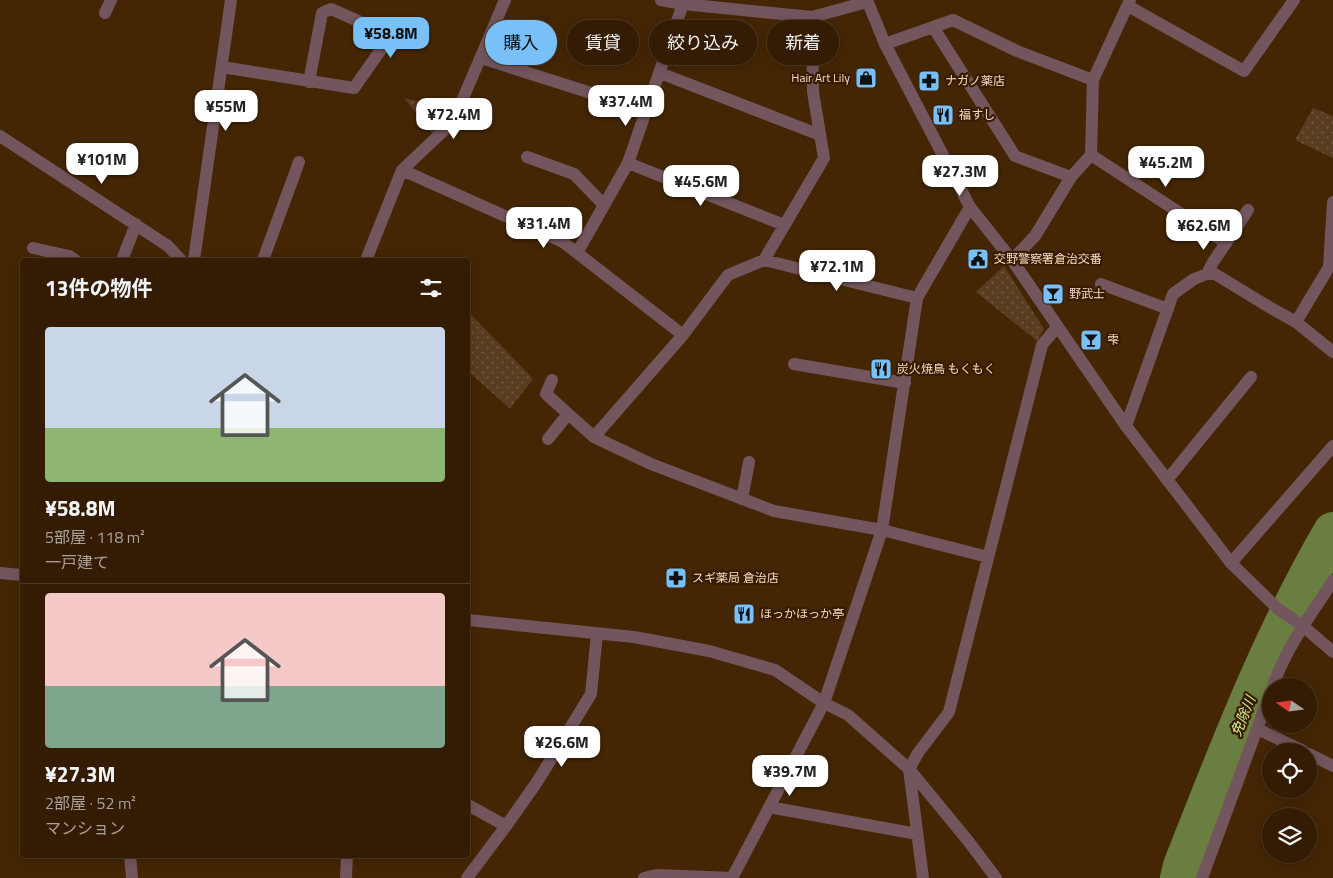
<!DOCTYPE html>
<html lang="ja">
<head>
<meta charset="utf-8">
<style>
  :root { --surface:#331c03; --page:#3e2912; --text:#f1f3f6; --muted:#a9a19a; --line:#4e3a25; --accent:#79bff8 }
  body { margin:0; font-family:"Titillium Web","Noto Sans JP",sans-serif; background:var(--page); color:var(--text); height:100vh; display:flex; flex-direction:column; font-size:19px; white-space:nowrap }
  * { box-sizing:border-box; margin:0 }
  p { font-size:16px; color:var(--muted) }
  .icon { flex:none; width:28px; height:28px; fill:none; stroke:currentColor; stroke-width:2; stroke-linecap:round; stroke-linejoin:round }
  .map { position:relative; flex:1; overflow:hidden }
  .sheet { position:absolute; left:20px; top:258px; width:450px; height:600px; display:flex; flex-direction:column; background:var(--surface); border-radius:5px; box-shadow:0 2px 12px #0003,0 0 0 1px var(--line) }
  .sheet>* { flex:none }
  .top-card { position:absolute; left:485px; top:20px; width:475px; height:45px; display:flex; gap:10px }
  .needle { width:32px; rotate:284deg }
  .tools { position:absolute; left:1262px; top:678px; display:grid; gap:10px }
  .tools a { display:grid; place-items:center; width:55px; height:55px; border-radius:50%; background:var(--surface); box-shadow:0 2px 12px #0003,0 0 0 1px var(--line); font-size:25px }
  .price { position:absolute; translate:-50% -42px; padding:0 11px; border-radius:10px; background:#fff; color:#222; font-size:16px; line-height:32px; filter:drop-shadow(0 1px 2px #0008) }
  .price::after { content:''; position:absolute; left:50%; top:30px; width:15px; height:11px; margin-left:-8px; background:inherit; clip-path:polygon(0 0,100% 0,50% 100%) }
  .price.on { background:var(--accent); color:#111 }
  ul { padding:0; list-style:none }
  li { display:grid; align-content:center; gap:10px; height:265px; padding:0 25px }
  li+li { border-top:1px solid var(--line) }
  li span { display:grid; place-items:center; height:155px; border-radius:5px; color:#555 }
  li>.icon { margin-inline-start:auto }
  span .icon { width:90px; height:90px; fill:#fffc; stroke-width:1 }
  li b { font-size:21px }
  h2 { display:flex; justify-content:space-between; align-items:center; height:60px; padding:0 25px; font-size:21px }
  .pill { padding:0 18px; border-radius:22px; background:var(--surface); box-shadow:0 2px 12px #0003,0 0 0 1px var(--line); font-size:18px; line-height:45px }
  .pill.on { background:var(--accent); color:#111 }
  .map>svg:first-child { display:block }
  .park { fill:url(#park-dots) }
  .lines { fill:none; stroke-linecap:round; stroke-linejoin:round }
  .river { stroke:#6a7e42; stroke-width:40 }
  .service { stroke:#73565d; stroke-width:12 }
  .minor { stroke:#73565d; stroke-width:12 }
  .tertiary { stroke:#73565d; stroke-width:12 }
  .labels { text-anchor:middle; stroke-width:4.5; stroke-linejoin:round; paint-order:stroke }
  .poi-label { font-size:12px; fill:#f3dac4; stroke:#391c00; text-anchor:start }
  .water-label { font-size:14px; font-style:italic; fill:#d2f198; stroke:#391c00 }
</style>
</head>
<body>
<div class="map">
<svg width="1333" height="878" viewBox="0 0 1333 878">
  <defs>
    <pattern id="park-dots" width="8" height="8" patternUnits="userSpaceOnUse" patternTransform="scale(1.25)"><rect width="8" height="8" fill="#593d21"/><path d="M2 2h.1M6 6h.1" fill="none" stroke="#715840" stroke-width="1.8" stroke-linecap="round"/></pattern>
  </defs>
  <rect width="100%" height="100%" fill="#442604"/>
  <path class="park" d="M404,98L451,109L448,120L432,133Z
    M1313,108L1333,116V158L1295,140Z
    M1004,266L1044,329L1037,341L976,292Z
    M468,311L533,379L510,409L468,371Z"/>
  <g class="lines">
    <path class="river" d="M1180,878L1183,866C1228,752 1271,638 1333,532"/>
    <path class="service" d="M1128,6L1244,71L1294,0
      M105,13L111,0
      M481,58L591,93
      M527,157L574,174L604,205
      M1226,243L1248,210
      M33,248L69,256L75,260
      M263,260L299,162
      M1101,284L1168,309
      M794,364L905,383
      M552,380L546,394L594,437
      M548,439L568,414
      M1167,480L1251,377
      M742,499L749,462"/>
    <path class="minor" d="M661,0L683,4L812,17L867,2
      M812,17L813,92L824,158L764,260L728,275L683,335L594,437L651,464L774,511L882,530L988,557
      M933,27L1015,156L1071,177
      M885,44L953,20L1017,51L1093,80
      M222,67L354,88L387,41L383,32L331,9L322,13L309,82
      M660,73L820,135
      M0,136L168,246L181,260
      M1091,155L1226,243L1213,262L1207,274
      M628,163L784,225
      M402,170L563,242L683,335
      M577,253L628,163L683,4
      M122,260L136,224
      M366,260L402,170L453,122L505,0
      M764,260L917,298
      M1012,260L1035,236L1071,177L1091,155L1093,80L1130,0
      M1296,322L1333,352
      M1126,426L1173,294L1194,279L1207,274H1215L1269,307L1296,322L1329,267L1333,202
      M1231,563L1333,446
      M1273,686C1286,648 1311,614 1333,581
      M1258,729L1303,751
      M1309,754L1333,766
      M468,805L506,826L537,782L591,694L597,634
      M769,807L917,834
      M346,878L347,855
      M467,878L506,826
      M644,878L656,875L733,878
      M732,878L824,703
      M923,878L909,769L918,753L949,712L1042,345L1057,327
      M1202,878L1271,691"/>
    <path class="tertiary" d="M867,0L885,44L970,207
      M194,260L231,0
      M0,573L22,575
      M468,620L634,637L709,651L775,670L824,703L848,715L909,769L969,842L996,878
      M824,703L882,530L917,298L970,207L1012,260L1126,426L1231,563L1278,609L1303,626L1333,652
      M130,855L132,878"/>
  </g>
  <defs>
    <g id="shop-square" transform="scale(1.125)"><rect x="-9" y="-9" width="18" height="18" rx="4" fill="#79bff8" stroke="#391c00"/><path d="M-5-2.5h2.3a2.7 3.5 0 0 1 5.4 0H5L5.5 6h-11ZM-1.5-2.5h3a1.5 2.3 0 0 0-3 0Z" fill="#111"/></g>
    <g id="pharmacy-square" transform="scale(1.125)"><rect x="-9" y="-9" width="18" height="18" rx="4" fill="#79bff8" stroke="#391c00"/><path d="M-2-6h4v4h4v4h-4v4h-4v-4h-4v-4h4Z" fill="#111"/></g>
    <g id="restaurant-square" transform="scale(1.125)"><rect x="-9" y="-9" width="18" height="18" rx="4" fill="#79bff8" stroke="#391c00"/><path d="M-5-6h1v4h1v-4h1v4h1v-4h1v5L-1.5 .5V6h-2V.5L-5-1ZM5-6V6H3V1.5H1.5Q1.5-4 5-6Z" fill="#111"/></g>
    <g id="civic-square" transform="scale(1.125)"><rect x="-9" y="-9" width="18" height="18" rx="4" fill="#79bff8" stroke="#391c00"/><path d="M-.6-6.5H3V-4.5H.6V-3L4-1V1h2V6H-6V1h2V-1L-.6-3ZM-1.2 2.5V6h2.4V2.5Z" fill="#111"/></g>
    <g id="bar-square" transform="scale(1.125)"><rect x="-9" y="-9" width="18" height="18" rx="4" fill="#79bff8" stroke="#391c00"/><path d="M-6-5H6L.8 .8V4.5H3.5V6h-7V4.5H-.8V.8Z" fill="#111"/></g>
  </defs>
  <g fill-rule="evenodd">
    <use href="#shop-square" x="866" y="78"/>
    <use href="#pharmacy-square" x="929" y="81"/>
    <use href="#restaurant-square" x="943" y="115"/>
    <use href="#civic-square" x="978" y="259"/>
    <use href="#bar-square" x="1053" y="294"/>
    <use href="#bar-square" x="1091" y="340"/>
    <use href="#restaurant-square" x="881" y="369"/>
    <use href="#pharmacy-square" x="676" y="578"/>
    <use href="#restaurant-square" x="744" y="614"/>
  </g>
  <g class="labels">
    <g class="poi-label">
      <text x="850" y="82" text-anchor="end">Hair Art Lily</text>
      <text x="945" y="85">ナガノ薬店</text>
      <text x="959" y="119">福すし</text>
      <text x="994" y="263">交野警察署倉治交番</text>
      <text x="1069" y="298">野武士</text>
      <text x="1107" y="344">雫</text>
      <text x="897" y="373">炭火焼鳥 もくもく</text>
      <text x="692" y="582">スギ薬局 倉治店</text>
      <text x="760" y="618">ほっかほっか亭</text>
    </g>
    <g class="water-label">
      <text transform="translate(1243 716) rotate(-68)" y="5">免除川</text>
    </g>
  </g>
</svg>
<div class="tools">
<a><svg class="needle" viewBox="-14 -14 28 28"><path d="M0-13l5 13h-10z" fill="#e53935"/><path d="M0 13l5-13h-10z" fill="#a9a19a"/></svg></a>
<a><svg class="icon" aria-label="locate" viewBox="0 0 24 24"><circle cx="12" cy="12" r="6"/><path d="M12 2v4M12 18v4M2 12h4M18 12h4"/></svg></a>
<a><svg class="icon" aria-label="layers" viewBox="0 0 24 24"><path d="M12 4l9 5-9 5-9-5zM3 14l9 5 9-5"/></svg></a>
</div>
<b class="price on" style="left:391px;top:59px">¥58.8M</b>
<b class="price" style="left:626px;top:127px">¥37.4M</b>
<b class="price" style="left:226px;top:132px">¥55M</b>
<b class="price" style="left:454px;top:140px">¥72.4M</b>
<b class="price" style="left:102px;top:185px">¥101M</b>
<b class="price" style="left:1166px;top:188px">¥45.2M</b>
<b class="price" style="left:960px;top:197px">¥27.3M</b>
<b class="price" style="left:701px;top:207px">¥45.6M</b>
<b class="price" style="left:544px;top:249px">¥31.4M</b>
<b class="price" style="left:1204px;top:251px">¥62.6M</b>
<b class="price" style="left:837px;top:292px">¥72.1M</b>
<b class="price" style="left:562px;top:768px">¥26.6M</b>
<b class="price" style="left:790px;top:797px">¥39.7M</b>
<div class="top-card">
<a class="pill on">購入</a>
<a class="pill">賃貸</a>
<a class="pill">絞り込み</a>
<a class="pill">新着</a>
</div>
<section class="sheet">
<h2>13件の物件<svg class="icon" aria-label="filters" viewBox="0 0 24 24"><path d="M4 7h16M4 17h16"/><circle cx="9" cy="7" r="2"/><circle cx="15" cy="17" r="2"/></svg></h2>
<ul>
<li><span style="background:linear-gradient(#c9d6e8 65%,#8fb573 0)"><svg class="icon" aria-label="home" viewBox="0 0 24 24"><path d="M3 11l9-7 9 7M6 9v11h12V9"/></svg></span><div><b>¥58.8M</b><p>5部屋 · 118 m²</p><p>一戸建て</p></div></li>
<li><span style="background:linear-gradient(#f6c9c9 60%,#7fa58c 0)"><svg class="icon" aria-label="home" viewBox="0 0 24 24"><path d="M3 11l9-7 9 7M6 9v11h12V9"/></svg></span><div><b>¥27.3M</b><p>2部屋 · 52 m²</p><p>マンション</p></div></li>
</ul>
</section>
</div>
</body>
</html>
